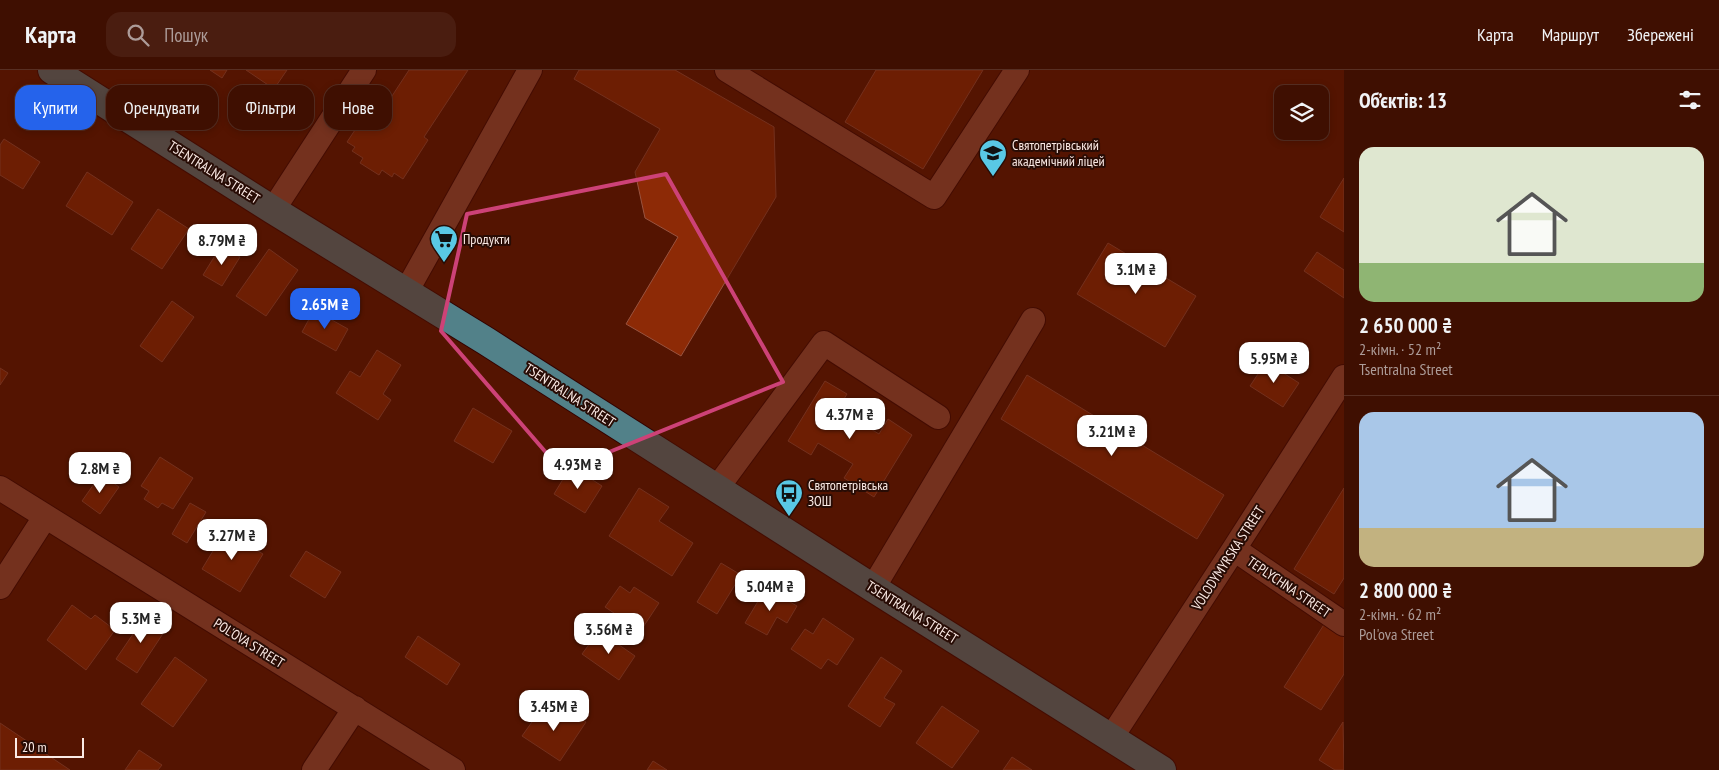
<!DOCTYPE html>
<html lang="uk">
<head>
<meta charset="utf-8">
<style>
  :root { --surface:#3f0f01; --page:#4a1d10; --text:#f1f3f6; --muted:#ad9c99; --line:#582f23; --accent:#2563eb }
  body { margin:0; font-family:"PT Sans Narrow",sans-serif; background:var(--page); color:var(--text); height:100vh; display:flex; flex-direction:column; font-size:19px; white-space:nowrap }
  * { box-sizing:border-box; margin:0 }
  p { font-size:16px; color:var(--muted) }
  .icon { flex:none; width:28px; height:28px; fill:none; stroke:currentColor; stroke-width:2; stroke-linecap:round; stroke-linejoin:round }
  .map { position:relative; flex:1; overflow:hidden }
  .side { display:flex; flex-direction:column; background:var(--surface); width:375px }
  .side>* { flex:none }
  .banner { position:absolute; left:15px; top:15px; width:475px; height:45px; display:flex; gap:10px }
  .fabs { position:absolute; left:1274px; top:15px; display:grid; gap:10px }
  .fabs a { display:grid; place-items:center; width:55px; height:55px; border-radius:10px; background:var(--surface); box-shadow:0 2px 8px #0003,0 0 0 1px var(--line); font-size:25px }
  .scale { position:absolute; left:15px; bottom:12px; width:69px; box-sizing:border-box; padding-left:5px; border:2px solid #fbeae5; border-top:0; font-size:14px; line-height:18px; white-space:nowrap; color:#fbeae5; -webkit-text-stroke:4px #280c05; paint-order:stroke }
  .price { position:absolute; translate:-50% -42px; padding:0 11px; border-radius:10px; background:#fff; color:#222; font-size:16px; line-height:32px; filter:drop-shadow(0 1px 2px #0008) }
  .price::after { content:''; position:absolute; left:50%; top:30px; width:15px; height:11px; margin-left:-8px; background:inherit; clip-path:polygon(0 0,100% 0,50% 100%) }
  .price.on { background:var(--accent); color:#fff }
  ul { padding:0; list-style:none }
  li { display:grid; align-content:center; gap:10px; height:265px; padding:0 15px }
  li+li { border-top:1px solid var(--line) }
  li span { display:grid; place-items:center; height:155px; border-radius:15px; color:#555 }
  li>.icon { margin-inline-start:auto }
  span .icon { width:90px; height:90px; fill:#fffc; stroke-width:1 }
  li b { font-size:21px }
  h2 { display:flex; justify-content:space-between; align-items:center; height:60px; padding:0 15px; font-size:21px }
  .chip { padding:0 18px; border-radius:15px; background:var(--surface); box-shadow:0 2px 8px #0003,0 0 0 1px var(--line); font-size:18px; line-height:45px }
  .chip.on { background:var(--accent); color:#fff }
  header { display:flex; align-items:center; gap:30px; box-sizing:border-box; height:70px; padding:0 25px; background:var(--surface); border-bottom:1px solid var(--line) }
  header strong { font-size:24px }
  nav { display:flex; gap:28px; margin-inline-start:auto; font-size:18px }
  .search { width:350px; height:45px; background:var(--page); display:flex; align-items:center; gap:12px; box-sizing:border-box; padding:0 18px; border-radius:15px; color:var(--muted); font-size:19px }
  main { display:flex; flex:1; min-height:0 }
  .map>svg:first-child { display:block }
  .building { fill:#8d2a06; stroke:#99533f }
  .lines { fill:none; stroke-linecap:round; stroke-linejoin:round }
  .minor-casing { stroke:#300200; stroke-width:26 }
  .major-casing { stroke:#300200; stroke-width:30 }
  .minor { stroke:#9b5541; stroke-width:24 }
  .major { stroke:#528189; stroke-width:28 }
  .marked { fill:none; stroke:#cd4277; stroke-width:4; stroke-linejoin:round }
  .labels { text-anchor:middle; stroke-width:4; stroke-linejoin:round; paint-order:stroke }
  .poi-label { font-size:14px; fill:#fbeae5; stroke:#280c05; text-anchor:start }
  .street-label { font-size:14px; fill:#fbeae5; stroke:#280c05 }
</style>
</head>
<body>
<header>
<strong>Карта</strong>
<div class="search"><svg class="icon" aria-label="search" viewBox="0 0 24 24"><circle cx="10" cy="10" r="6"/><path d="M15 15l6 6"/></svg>Пошук</div>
<nav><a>Карта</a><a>Маршрут</a><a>Збережені</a></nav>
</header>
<main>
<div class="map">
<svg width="1344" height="700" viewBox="0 0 1344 700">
  <rect width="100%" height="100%" fill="#541401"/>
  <path class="building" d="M210,0H227L222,8Z
    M246,0H287L274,19Z
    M409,0H468L424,67L428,70L403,109L394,103L392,107L382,100L379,105L360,93L363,88L352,81L355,77L347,72L365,45L375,52Z
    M579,0H675L774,57L776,127L681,286L626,254L678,167L645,148L635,102L660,59L574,9Z
    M876,0H983L923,99L845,52Z
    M4,69L40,92L23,119L0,105V75Z
    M87,102L133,132L112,165L66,136Z
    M1344,108V162L1320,147Z
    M158,139L189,159L162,199L131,179Z
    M1108,173L1196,226L1165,277L1077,224Z
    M221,176L240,187L222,216L203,205Z
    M269,179L298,200L266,246L236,226Z
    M1317,182L1344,200V228L1304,201Z
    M172,231L194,247L162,292L140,276Z
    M314,240L348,259L336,281L302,262Z
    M377,280L401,295L383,324L391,330L378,350L336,323L350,301L360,307Z
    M1266,292L1299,313L1283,337L1250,316Z
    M0,298L8,303L0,315Z
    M1027,305L1224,425L1197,469L1001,349Z
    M825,311L847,324L838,339L879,364L888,349L912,365L874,427L844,408L853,394L818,373L811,385L788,371Z
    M473,338L512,361L493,393L454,371Z
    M160,387L193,408L173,439L162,433L158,438L144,429L149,421L141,416Z
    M571,396L602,416L585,443L554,424Z
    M101,404L119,417L100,444L82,431Z
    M639,418L669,437L659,451L693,473L672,506L609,466Z
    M1344,418V508L1334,524L1294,499Z
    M190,433L206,442L187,473L172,464Z
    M225,461L263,484L240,522L202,499Z
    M306,481L341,502L325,528L290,506Z
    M721,493L741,505L717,544L697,532Z
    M620,516L630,523L634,517L659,533L636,568L609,551L614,543L605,537Z
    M766,518L797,536L787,553L777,547L767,565L745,553Z
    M72,535L91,549L95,545L115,560L86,600L47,570Z
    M146,545L166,559L137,603L116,589Z
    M823,548L854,569L837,595L828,589L821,599L791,579L805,559L813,564Z
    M1325,553L1344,565V604L1321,640L1284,617Z
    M599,561L635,586L619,610L582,584Z
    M418,566L460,594L447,615L405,587Z
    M175,587L207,610L173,657L141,634Z
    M881,587L902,601L884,628L895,634L880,657L848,636Z
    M544,635L568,651L573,643L586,652L560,691L522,666Z
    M942,636L979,661L952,698L916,673Z
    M1343,652L1344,700H1335L1319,690Z
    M0,653L70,700H0Z
    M139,680L162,695L158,700H125Z
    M1012,687L1032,700H1003Z
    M653,691L667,700H647Z"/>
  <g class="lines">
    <g class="minor-casing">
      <path id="minor" d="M727,0L934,127L1017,0
        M273,140L364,0
        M406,222L530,0
        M0,418L453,700
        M717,418L824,273L938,347
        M1234,479L1344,554
        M0,517L45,447
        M873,518L1033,250
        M1111,668L1234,479L1344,307
        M314,700L355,638"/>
    </g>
    <g class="major-casing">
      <path id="major" d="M52,0L273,140L486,271L873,518L1162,700"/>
    </g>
    <use href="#minor" class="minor"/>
    <use href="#major" class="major"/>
  </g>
  <path d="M0 0H1344V700H0ZM666,104L783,312L562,401L441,261L467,144Z" fill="#541401" fill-opacity=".55" fill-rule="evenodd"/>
  <path class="marked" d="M666,104L783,312L562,401L441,261L467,144Z"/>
  <defs>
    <g id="school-pin" transform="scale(1.4375)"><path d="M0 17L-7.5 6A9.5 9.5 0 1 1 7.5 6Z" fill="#59c8e5" stroke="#280c05"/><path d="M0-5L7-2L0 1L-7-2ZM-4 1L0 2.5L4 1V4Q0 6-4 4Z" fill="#111"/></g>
    <g id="supermarket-pin" transform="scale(1.4375)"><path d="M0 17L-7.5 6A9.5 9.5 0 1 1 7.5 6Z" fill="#59c8e5" stroke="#280c05"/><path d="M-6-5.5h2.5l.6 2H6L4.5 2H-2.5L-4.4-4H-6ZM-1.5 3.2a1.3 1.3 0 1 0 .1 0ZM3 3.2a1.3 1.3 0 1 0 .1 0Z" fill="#111"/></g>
    <g id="bus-pin" transform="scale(1.4375)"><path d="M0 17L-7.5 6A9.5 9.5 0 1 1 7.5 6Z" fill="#59c8e5" stroke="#280c05"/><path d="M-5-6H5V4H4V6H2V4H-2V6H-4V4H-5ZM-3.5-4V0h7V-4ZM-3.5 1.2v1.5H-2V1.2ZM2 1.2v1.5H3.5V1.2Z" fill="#111"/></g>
  </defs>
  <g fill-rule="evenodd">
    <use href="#school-pin" x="993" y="83"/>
    <use href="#supermarket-pin" x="444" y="169"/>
    <use href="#bus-pin" x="789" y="423"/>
  </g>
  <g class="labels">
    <g class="poi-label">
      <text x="1012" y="80">Святопетрівський<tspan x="1012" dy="16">академічний ліцей</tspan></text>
      <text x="463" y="174">Продукти</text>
      <text x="808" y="420">Святопетрівська<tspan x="808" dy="16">ЗОШ</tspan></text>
    </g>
    <g class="street-label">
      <text transform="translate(214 102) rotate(32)" y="5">TSENTRALNA STREET</text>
      <text transform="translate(570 325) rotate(33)" y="5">TSENTRALNA STREET</text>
      <text transform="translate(1228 488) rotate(-57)" y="5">VOLODYMYRSKA STREET</text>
      <text transform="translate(1289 517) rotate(34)" y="5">TEPLYCHNA STREET</text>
      <text transform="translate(912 542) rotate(32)" y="5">TSENTRALNA STREET</text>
      <text transform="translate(249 573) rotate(32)" y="5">POL'OVA STREET</text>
    </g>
  </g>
</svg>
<div class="fabs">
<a><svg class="icon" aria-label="layers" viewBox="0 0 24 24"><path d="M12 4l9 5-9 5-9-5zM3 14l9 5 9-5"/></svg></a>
</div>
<div class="scale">20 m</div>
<b class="price" style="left:222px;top:196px">8.79M ₴</b>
<b class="price" style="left:1136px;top:225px">3.1M ₴</b>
<b class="price on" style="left:325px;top:260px">2.65M ₴</b>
<b class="price" style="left:1274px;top:314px">5.95M ₴</b>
<b class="price" style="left:850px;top:370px">4.37M ₴</b>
<b class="price" style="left:1112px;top:387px">3.21M ₴</b>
<b class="price" style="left:578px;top:420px">4.93M ₴</b>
<b class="price" style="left:100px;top:424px">2.8M ₴</b>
<b class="price" style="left:232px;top:491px">3.27M ₴</b>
<b class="price" style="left:770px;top:542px">5.04M ₴</b>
<b class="price" style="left:141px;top:574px">5.3M ₴</b>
<b class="price" style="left:609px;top:585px">3.56M ₴</b>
<b class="price" style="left:554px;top:662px">3.45M ₴</b>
<div class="banner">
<a class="chip on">Купити</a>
<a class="chip">Орендувати</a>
<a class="chip">Фільтри</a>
<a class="chip">Нове</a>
</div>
</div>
<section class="side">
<h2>Об’єктів: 13<svg class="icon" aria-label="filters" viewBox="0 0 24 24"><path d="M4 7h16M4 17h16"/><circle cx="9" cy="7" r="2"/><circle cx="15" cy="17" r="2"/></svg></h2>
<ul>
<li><span style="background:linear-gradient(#dfe7d0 75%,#8fb573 0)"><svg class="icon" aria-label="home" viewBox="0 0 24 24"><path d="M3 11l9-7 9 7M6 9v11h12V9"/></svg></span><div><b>2 650 000 ₴</b><p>2-кімн. · 52 m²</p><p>Tsentralna Street</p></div></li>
<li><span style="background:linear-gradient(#a9c7e8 75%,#c2b280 0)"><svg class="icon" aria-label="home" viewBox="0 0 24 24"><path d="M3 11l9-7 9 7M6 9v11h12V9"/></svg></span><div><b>2 800 000 ₴</b><p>2-кімн. · 62 m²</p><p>Pol'ova Street</p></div></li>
</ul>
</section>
</main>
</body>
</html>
